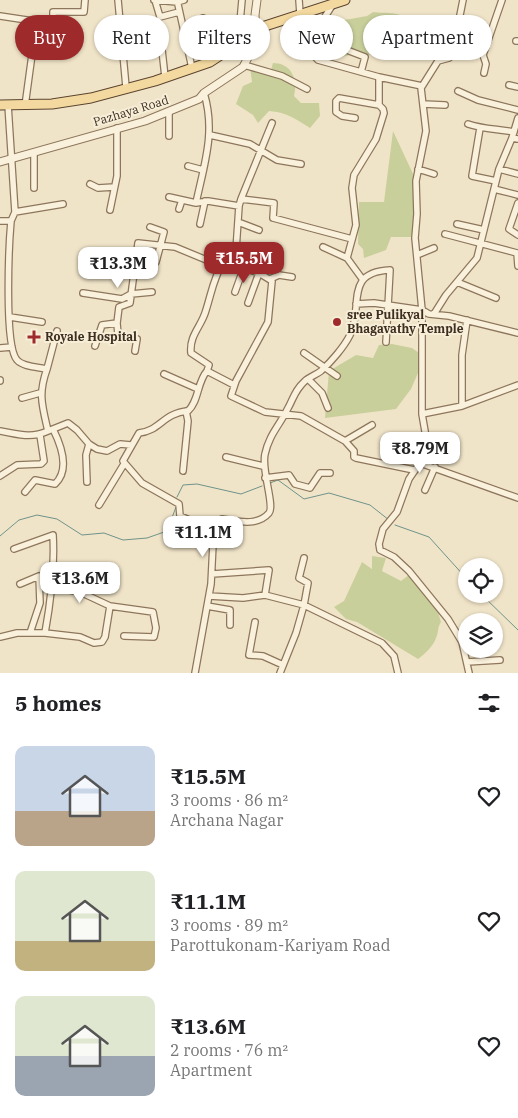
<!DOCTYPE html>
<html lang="en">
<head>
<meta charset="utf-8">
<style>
  :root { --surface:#fff; --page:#f2f2f2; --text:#202124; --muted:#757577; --accent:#9e2a2b }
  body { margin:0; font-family:"IBM Plex Serif",serif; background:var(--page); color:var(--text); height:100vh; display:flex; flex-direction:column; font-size:19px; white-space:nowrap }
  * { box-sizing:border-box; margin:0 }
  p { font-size:16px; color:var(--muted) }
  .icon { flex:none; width:28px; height:28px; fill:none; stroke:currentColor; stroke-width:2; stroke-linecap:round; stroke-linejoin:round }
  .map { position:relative; height:673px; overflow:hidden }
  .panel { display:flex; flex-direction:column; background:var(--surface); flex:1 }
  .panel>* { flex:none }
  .banner { position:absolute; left:15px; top:15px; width:489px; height:45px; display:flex; gap:10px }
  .controls { position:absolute; left:458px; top:558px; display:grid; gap:10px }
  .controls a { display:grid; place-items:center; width:45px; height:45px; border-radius:50%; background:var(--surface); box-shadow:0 1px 4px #0004; font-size:25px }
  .price { position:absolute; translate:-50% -42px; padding:0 11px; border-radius:10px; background:#fff; color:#222; font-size:16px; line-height:32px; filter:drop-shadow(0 1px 2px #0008) }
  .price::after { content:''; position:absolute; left:50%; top:30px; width:15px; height:11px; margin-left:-8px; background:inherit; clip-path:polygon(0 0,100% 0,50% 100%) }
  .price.on { background:var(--accent); color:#fff }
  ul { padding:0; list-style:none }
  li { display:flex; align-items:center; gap:15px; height:125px; padding:0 15px }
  li span { display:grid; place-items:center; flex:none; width:140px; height:100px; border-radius:10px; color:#555 }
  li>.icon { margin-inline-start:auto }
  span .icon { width:60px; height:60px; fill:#fffc; stroke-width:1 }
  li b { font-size:21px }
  h2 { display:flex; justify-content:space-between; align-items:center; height:60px; padding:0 15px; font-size:21px }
  .pill { padding:0 18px; border-radius:22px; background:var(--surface); box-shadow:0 1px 4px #0004; font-size:18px; line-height:45px }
  .pill.on { background:var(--accent); color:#fff }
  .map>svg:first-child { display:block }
  .green { fill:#c9cf9b }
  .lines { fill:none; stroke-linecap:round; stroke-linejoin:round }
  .stream { stroke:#6f938a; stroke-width:1 }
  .minor-casing { stroke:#8d765c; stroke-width:8 }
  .tertiary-casing { stroke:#8d765c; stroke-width:9 }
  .primary-casing { stroke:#5b4430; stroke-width:11 }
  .minor { stroke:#faf1dc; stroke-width:5.5 }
  .tertiary { stroke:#faf1dc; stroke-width:7 }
  .primary { stroke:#f3d9a0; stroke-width:9 }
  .poi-dot { fill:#9e2a2b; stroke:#f7eed8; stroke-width:2 }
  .labels { text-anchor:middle; stroke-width:4; stroke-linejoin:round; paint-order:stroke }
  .street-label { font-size:12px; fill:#3d2e20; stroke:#f7eed8 }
  .poi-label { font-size:12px; font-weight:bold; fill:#3d2e20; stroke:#f7eed8; text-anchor:start }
</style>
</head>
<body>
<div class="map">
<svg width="518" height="673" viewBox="0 0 518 673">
  <rect width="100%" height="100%" fill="#f0e4c8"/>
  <path class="green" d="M373,12C387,14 402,10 410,24L406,37L385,58C368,53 347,52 331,62L321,49L326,36H332L333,22L367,16Z
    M273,63C292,63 298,80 294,96L301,103H319L320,116L310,128C296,119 286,112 269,111L258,123L253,115L236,104L243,86L252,82L250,67L257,65L271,70Z
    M393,131L414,176V184L420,199L411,237H391L386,250L364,258L363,249L358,244L359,202H384Z
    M392,344L412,348L425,357L411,389L396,409L325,418L329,371L356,355L373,358L379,345Z
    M372,556L386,558L382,571L401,581L409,575L438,612L441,622C437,628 439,632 436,638C434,645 424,655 418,659L357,622L346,619L334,607L344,601L362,562L372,569Z"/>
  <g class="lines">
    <path class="stream" d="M270,483L278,480L304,499L329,493L370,505L389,520
      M177,497L183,485L197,484L241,494L262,486
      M395,525L429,537L466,578
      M0,536L19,520L37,515L57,519L82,535L104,533L123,540L147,538L167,531L176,507
      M481,594L518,630"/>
    <g class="minor-casing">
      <path id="minor" d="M118,0L126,87
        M154,0L177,2L184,0
        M155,0L160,17L179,12
        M177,0L192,68
        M299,0L300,14
        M333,4L311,39L309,51L318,60L379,77V105L383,109L384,113L376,139L354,175L352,188L356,225L347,258L363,280
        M0,16L53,24V12H84L85,0
        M203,18L213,60
        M313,37L365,57L361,72
        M516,41H518
        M238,44L242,0
        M162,50L165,77
        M244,65L282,76L307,89
        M484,73L486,64L483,55L502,0
        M379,77L422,86
        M509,85L518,87
        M458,91L478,100L518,110
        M204,93C216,132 204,165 196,203L208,201L239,206L235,265L259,273L272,281L268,322L236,381L231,396L265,412L301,416L345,441L354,451V457L356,458L414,470
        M423,104L445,105
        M8,105L15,212L11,221C9,243 4,346 17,360C23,367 38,367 47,369C38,394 42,405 48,431L68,423L77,430L89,444L97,449L107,451L120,444L131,445
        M25,106L34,40
        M169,112V136
        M355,118L342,116L336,112V101L339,98L379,105
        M518,118L512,138L518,139
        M468,124C482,129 498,129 514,132
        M480,128L472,176L496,181
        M210,135L250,144L277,160L301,164
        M188,166L203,170
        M418,169L434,174
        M499,169L518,174
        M90,184L98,188L114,187
        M34,188V154
        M494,189L518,195
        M169,197L196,203
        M241,199L272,123
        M518,203L509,229L518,235
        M239,206L241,199L274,203L273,218L352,239
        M179,209L182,200
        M110,210L117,176V128
        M15,212L63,204
        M0,221H11
        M238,222L259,230
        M200,224L205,201
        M457,224L484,230
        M150,227L164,232L156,262
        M445,234L517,253L518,266
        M323,247L347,258
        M417,255L434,248
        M270,279L279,275L292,277
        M457,282L496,298
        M235,292L244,267
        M83,293L122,299L131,294L152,292
        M248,303L259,273
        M356,304L374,303L422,310L429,314L449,316L518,333
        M434,314L446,295L477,258L499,169L512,138
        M10,317L42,322
        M117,323L118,335L137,339L135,351
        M95,346L102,325L117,323L119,307L130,303L138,243L175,247L221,266
        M0,348L12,347
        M304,353L337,376
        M47,369L57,331
        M207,371L209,365L191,353C189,335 202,326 206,310C212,291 213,280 223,262L235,265
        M164,374L198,389
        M308,379L322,393L328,408
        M0,380V381
        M22,398L40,393
        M462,406V355L467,320
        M422,414L462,406L518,385
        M0,431C18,434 30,439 48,431
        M345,441L372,425
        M226,457L263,466
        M420,463L426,437L422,414V310L415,238L417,214L416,181L426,131L421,88L438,61L449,58L452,55L463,0
        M183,471L188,421L186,411
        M0,476L17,465L41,464L44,461L40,435
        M265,478L289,475L295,484L310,488L320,473H330
        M87,482L86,455L89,444
        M425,490L435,467
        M25,492L35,480L55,484C70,470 61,445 53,429
        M99,505L124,464
        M214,524L201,525L180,516L179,504L142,483L123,461L139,433C160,431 163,413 188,411C199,401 197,382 207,371L234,385
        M304,558L299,578L308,583L304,605L382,643L394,656L398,673
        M212,574L269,570L265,595
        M20,584L39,576L40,603L30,633
        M53,587L80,592L110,606
        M209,596L243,598L265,595L304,605L296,633L280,673
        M207,606L230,610V625
        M255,622L249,655L263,656L283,665
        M45,633L80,637L94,643L102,642L105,637L110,606L153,612L156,628L154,637L124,636
        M0,637L17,633H45C51,600 55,569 53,535L14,549
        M467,662L500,660
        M195,673L211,584L214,524L222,519C237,521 257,527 269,513C275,506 261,469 265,454C269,435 279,426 287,410C294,398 294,391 305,381C309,377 316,375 321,371C331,362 344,347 350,335C364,307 343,272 390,270L386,342
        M469,673L462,642L448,619L409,571L394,557L380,550L379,544L383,529L397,512L409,479L420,463L518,498"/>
    </g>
    <g class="tertiary-casing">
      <path id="tertiary" d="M256,33L255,15L257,0
        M0,162L145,121L199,99L204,93L243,67L265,26"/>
    </g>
    <g class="primary-casing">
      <path id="primary" d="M0,105L52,104L91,98L155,81L210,62L265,26L345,0"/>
    </g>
    <use href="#minor" class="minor"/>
    <use href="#tertiary" class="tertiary"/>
    <use href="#primary" class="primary"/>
  </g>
  <g class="poi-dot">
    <circle cx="337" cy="322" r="5"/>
    <path d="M31.5 329.5h5v5h5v5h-5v5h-5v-5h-5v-5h5z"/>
  </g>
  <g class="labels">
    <g class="street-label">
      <text transform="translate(131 111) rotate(-17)" y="4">Pazhaya Road</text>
    </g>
    <g class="poi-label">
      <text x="347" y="319">sree Pulikyal<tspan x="347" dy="14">Bhagavathy Temple</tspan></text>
      <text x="45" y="341">Royale Hospital</text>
    </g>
  </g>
</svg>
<div class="controls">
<a><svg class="icon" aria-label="locate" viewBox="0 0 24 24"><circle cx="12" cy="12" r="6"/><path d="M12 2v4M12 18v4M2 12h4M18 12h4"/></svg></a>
<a><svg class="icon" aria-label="layers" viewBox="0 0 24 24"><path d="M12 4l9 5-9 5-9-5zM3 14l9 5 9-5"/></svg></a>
</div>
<b class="price on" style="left:244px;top:284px">₹15.5M</b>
<b class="price" style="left:118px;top:289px">₹13.3M</b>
<b class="price" style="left:420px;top:474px">₹8.79M</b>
<b class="price" style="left:203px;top:558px">₹11.1M</b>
<b class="price" style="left:80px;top:604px">₹13.6M</b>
<div class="banner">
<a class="pill on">Buy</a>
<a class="pill">Rent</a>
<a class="pill">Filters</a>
<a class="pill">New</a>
<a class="pill">Apartment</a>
</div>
</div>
<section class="panel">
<h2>5 homes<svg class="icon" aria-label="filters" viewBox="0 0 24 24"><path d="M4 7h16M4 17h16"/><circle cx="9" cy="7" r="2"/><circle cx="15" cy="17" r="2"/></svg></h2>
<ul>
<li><span style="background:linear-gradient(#c9d6e8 65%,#b9a48a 0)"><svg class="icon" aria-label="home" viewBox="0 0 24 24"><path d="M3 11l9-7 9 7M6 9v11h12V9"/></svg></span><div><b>₹15.5M</b><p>3 rooms · 86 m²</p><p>Archana Nagar</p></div><svg class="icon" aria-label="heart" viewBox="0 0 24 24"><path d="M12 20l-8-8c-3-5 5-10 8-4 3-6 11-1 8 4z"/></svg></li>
<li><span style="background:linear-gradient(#dfe7d0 70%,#c2b280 0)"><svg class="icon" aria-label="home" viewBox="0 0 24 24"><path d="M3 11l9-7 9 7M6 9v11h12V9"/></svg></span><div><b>₹11.1M</b><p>3 rooms · 89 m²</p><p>Parottukonam-Kariyam Road</p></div><svg class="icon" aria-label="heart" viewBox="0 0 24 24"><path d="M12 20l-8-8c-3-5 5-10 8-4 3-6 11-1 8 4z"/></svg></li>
<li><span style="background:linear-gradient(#dfe7d0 60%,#9aa5b1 0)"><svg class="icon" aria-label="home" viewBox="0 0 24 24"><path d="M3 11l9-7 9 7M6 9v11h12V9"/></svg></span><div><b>₹13.6M</b><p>2 rooms · 76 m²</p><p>Apartment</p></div><svg class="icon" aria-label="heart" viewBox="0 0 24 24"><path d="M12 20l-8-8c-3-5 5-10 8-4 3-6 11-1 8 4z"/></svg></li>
</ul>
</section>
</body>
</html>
